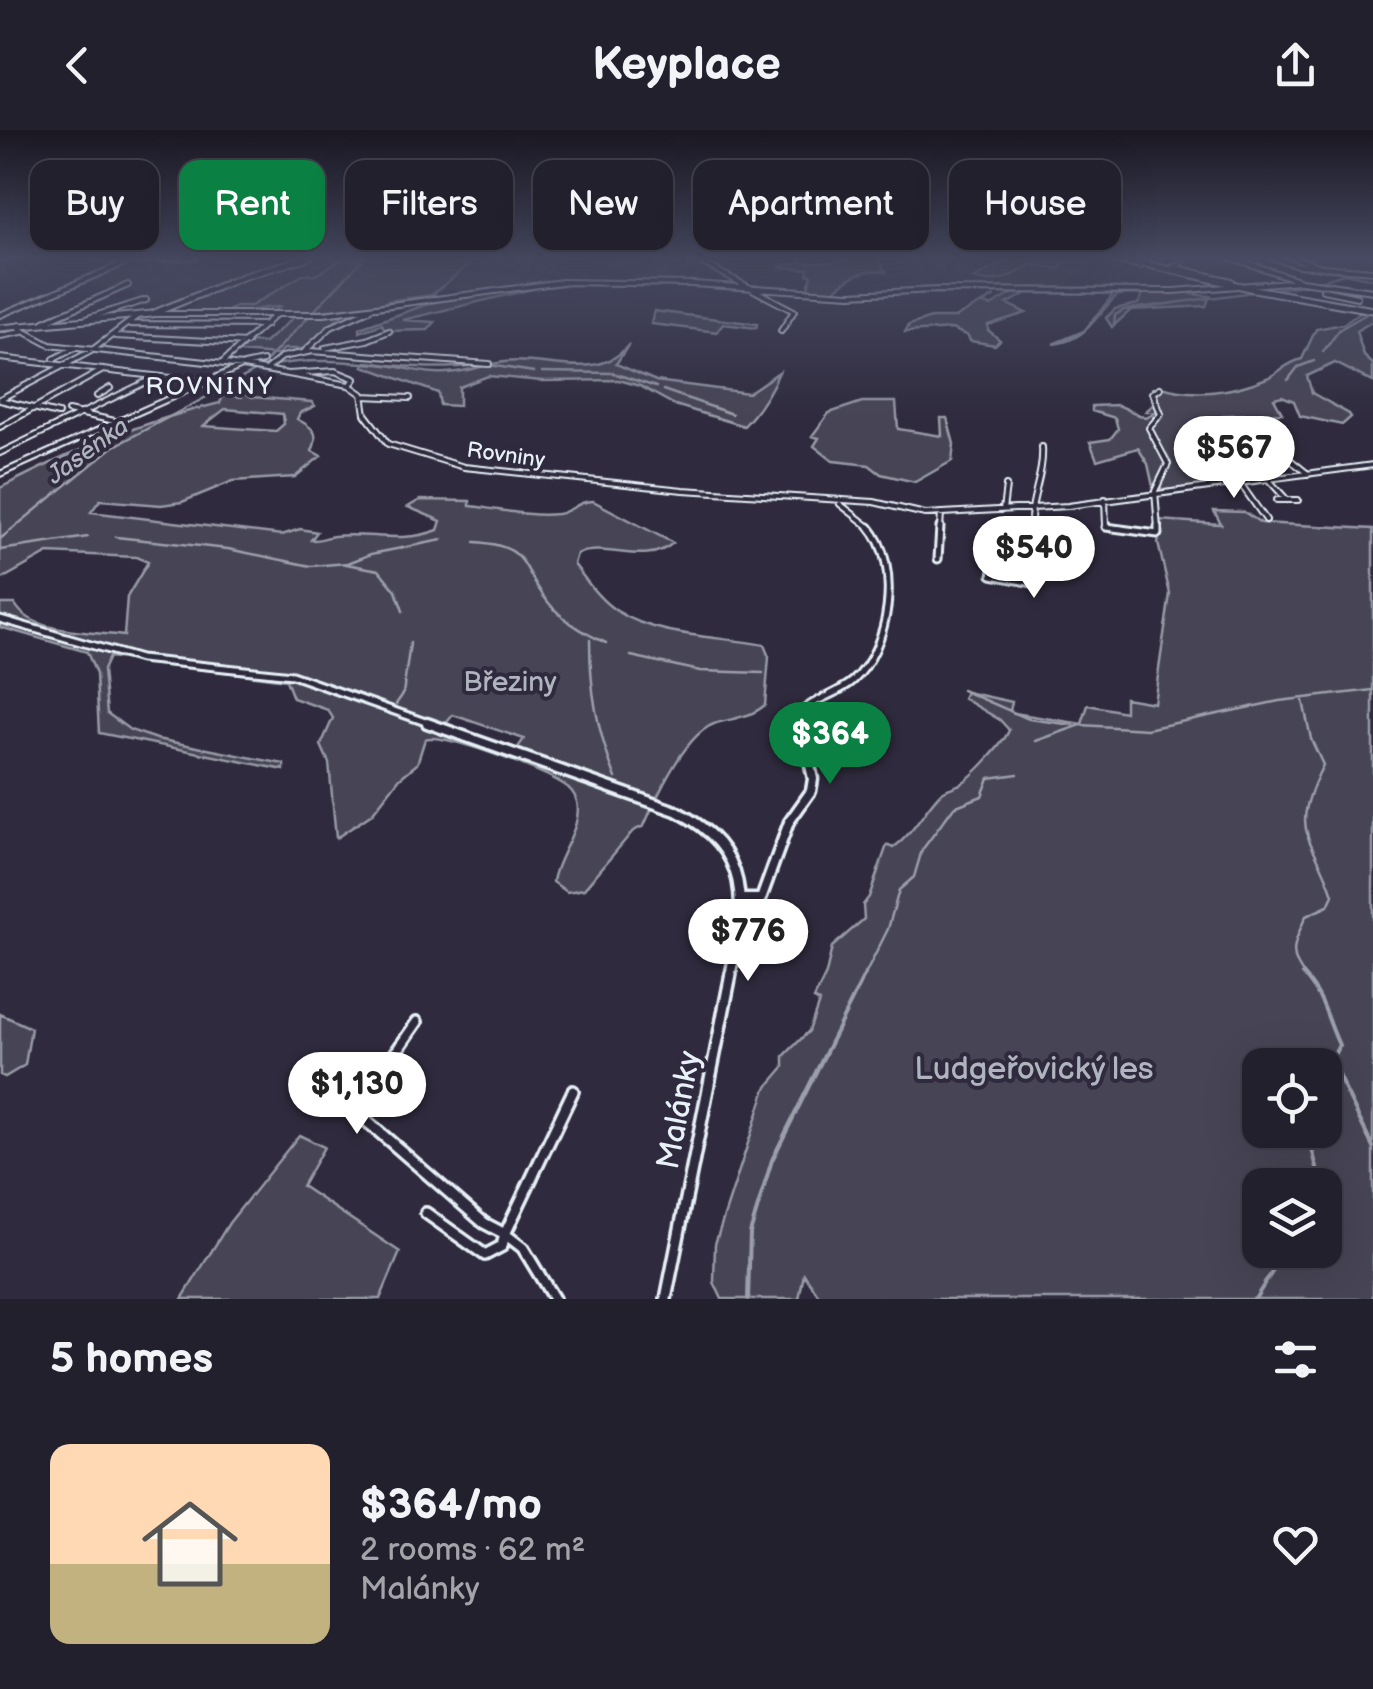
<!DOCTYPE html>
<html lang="en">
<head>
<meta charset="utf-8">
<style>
  :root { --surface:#23202e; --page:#2b2836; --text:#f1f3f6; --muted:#a3a3aa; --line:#403e4a; --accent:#0b8043 }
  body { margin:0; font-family:"Balsamiq Sans",sans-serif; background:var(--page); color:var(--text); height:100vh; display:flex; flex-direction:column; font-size:38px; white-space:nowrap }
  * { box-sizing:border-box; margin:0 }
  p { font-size:32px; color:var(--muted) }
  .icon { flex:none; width:55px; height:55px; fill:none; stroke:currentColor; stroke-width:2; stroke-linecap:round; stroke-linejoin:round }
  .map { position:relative; height:1169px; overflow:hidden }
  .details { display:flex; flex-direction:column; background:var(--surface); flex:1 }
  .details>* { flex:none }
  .banner { position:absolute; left:30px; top:30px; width:1315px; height:90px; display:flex; gap:20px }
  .fabs { position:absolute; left:1242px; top:918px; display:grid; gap:20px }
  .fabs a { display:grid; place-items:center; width:100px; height:100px; border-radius:20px; background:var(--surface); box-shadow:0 10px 40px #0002,0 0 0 2px var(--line); font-size:50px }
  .price { position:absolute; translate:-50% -85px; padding:0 22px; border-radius:35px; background:#fff; color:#222; font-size:32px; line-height:65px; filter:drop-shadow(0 2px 5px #0008) }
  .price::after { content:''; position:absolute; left:50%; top:60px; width:30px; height:22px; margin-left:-15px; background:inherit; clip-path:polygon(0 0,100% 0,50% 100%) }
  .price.active { background:var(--accent); color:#fff }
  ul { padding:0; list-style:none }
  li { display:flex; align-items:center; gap:30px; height:250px; padding:0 50px }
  li span { display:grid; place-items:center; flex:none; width:280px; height:200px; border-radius:20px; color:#555 }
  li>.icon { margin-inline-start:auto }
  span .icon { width:120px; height:120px; fill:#fffc; stroke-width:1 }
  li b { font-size:42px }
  h2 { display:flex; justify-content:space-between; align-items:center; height:120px; padding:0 50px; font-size:42px }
  .chip { padding:0 35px; border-radius:20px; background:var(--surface); box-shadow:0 10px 40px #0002,0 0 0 2px var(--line); font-size:35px; line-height:90px }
  .chip.active { background:var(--accent); color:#fff }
  header { display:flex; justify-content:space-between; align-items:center; height:130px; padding:0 50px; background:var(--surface); font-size:45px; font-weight:700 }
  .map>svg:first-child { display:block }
  .built { fill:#3b3749 }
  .green { fill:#464455; stroke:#979aa6; stroke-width:2.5; fill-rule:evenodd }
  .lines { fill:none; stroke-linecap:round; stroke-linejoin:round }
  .stream-far1 { stroke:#9c9fab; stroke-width:2.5 }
  .stream { stroke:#9c9fab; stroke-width:4 }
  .minor-far3-casing { stroke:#e8f1f8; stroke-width:8 }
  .minor-far2-casing { stroke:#e8f1f8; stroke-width:11 }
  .minor-far1-casing { stroke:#e8f1f8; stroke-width:15 }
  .minor-casing { stroke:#e8f1f8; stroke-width:16 }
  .major-casing { stroke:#e8f1f8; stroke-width:9 }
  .minor-far3 { stroke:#2f2a3d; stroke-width:4 }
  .minor-far2 { stroke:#2f2a3d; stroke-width:5 }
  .minor-far1 { stroke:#2f2a3d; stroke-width:8 }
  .minor { stroke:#2f2a3d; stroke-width:9 }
  .major { stroke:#2f2a3d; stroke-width:5 }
  .rail { stroke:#e8f1f8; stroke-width:2.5 }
  .labels { text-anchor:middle; stroke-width:8; stroke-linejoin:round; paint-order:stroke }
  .far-street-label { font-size:22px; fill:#e8f1f8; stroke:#2f2a3d }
  .far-neighbourhood-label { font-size:25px; letter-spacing:2.5px; fill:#e8f1f8; stroke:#2f2a3d }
  .far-water-label { font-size:25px; font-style:italic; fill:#afb4be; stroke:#2f2a3d }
  .park-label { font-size:28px; fill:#afb4bf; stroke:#2f2a3d }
  .near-park-label { font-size:32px; fill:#afb4bf; stroke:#2f2a3d }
  .near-street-label { font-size:32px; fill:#e8f1f8; stroke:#2f2a3d }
</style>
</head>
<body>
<header><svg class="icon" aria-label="back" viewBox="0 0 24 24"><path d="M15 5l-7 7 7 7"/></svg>Keyplace<svg class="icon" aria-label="share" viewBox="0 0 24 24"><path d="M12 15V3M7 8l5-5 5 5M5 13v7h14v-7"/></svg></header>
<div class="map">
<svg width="1373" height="1169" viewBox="0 0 1373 1169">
  <rect width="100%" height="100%" fill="#2f2a3d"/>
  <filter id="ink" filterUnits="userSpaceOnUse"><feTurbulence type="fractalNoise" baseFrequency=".01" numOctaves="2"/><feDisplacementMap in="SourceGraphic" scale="20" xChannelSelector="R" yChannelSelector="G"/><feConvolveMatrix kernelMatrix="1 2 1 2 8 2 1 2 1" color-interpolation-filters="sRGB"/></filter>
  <g filter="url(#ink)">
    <path class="built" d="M269,127L277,129L276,135L239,143L169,175L138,178L130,176L145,170L132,167L137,164L118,160L112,163L105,161L110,158L80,152L127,131H0L30,127Z
      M318,127H361L339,131L251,176H238L222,184H180L197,173L191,171L233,152Z
      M697,127L700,132L695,141L676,143L673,152H628L632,143L621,138L585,135L588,130L567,128Z
      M1069,127H1099L1089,145L1078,144L1062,161L979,159L993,150L1016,146L1030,134L1060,141Z
      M466,141L517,146L535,147L534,152L467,161L444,159Z"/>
    <path class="green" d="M361,127H484L473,131L432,165L388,171L376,177L269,184L279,177C259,177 243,184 222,184L238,176H251L304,144L315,145L339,131Z
      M856,127H884L880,132L886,142C864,137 848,148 832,162L807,160L812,145L807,144L808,139L779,137C805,127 830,137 856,127Z
      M1013,127H1040L1038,131L1065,133L1059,139L1030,134C1014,147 993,155 973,149Z
      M549,155L403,190L435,192L428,200L385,201L382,194L360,202V198L445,168Z
      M1208,160L1190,164L1210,166L1206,176L1131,180L1112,197L1106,188L1115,179L1138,174L1143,164L1118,165C1094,185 1089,210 1053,214L1084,201L1112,166L1107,164Z
      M1013,163H1027L1007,174L1026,183L988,195V200L1000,210L995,215L970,211L968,206L952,199L905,202L909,195L931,188H954L995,166L983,174L991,176Z
      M654,181L757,194L756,198L723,194L717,202L651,194Z
      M1362,181L1373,183V191L1356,201L1364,226L1373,234V252L1335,233L1307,246L1312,263L1349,284L1351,287L1342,295L1300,286L1294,271L1282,266L1274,268L1282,283L1227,285L1205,292C1195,311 1217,336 1227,353L1165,360L1156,356L1154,361L1148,334L1138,318L1097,330L1090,312L1110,309L1118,299L1115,288L1092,281V276L1118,275L1146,288L1156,282L1146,281L1153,275V258L1159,256C1194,268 1233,262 1267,248C1281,242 1284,234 1302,229L1316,199L1343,194Z
      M344,184L305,219H284L277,225L239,222L251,212L265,213L294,187Z
      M629,214L616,234L656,251L748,263L779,242C771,261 758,281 744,296L675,275L640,256L619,250L542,251L488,246L459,257V276L440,275L438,263L363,236L366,232C390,233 412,242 435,243C459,245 482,235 504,232C546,226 599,254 629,214Z
      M240,254L249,258L246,264L252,267L312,272L315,276L300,283L297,289C314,298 320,303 312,321L321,326L295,347L233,351L182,372L161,375L100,370L91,382L282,405L300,399L317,402L311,410C320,411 325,407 334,406C370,402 402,414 438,400L441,391L408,377L420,370L470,371V376C498,379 529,387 557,384C572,382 577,371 593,371L673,413C646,437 608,412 577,424L574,434C587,451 599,470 617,481C657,507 718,506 764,515L769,527L765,575C750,588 732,588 714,594C684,605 656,668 644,696L633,701L584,759L567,762L553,752C556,726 583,698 577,672C575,664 570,658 563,654C545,641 442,602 425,609L417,634L400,648L372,684L336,708L329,633L321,615L333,588L328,580L293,568L286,550L109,527L103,540L107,583L130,600L157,609L284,634V640L99,603L96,544L87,522L0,497V474H15C32,505 93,501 124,506L127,467L148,432L136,427L48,423L0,450V358C71,322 142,291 220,273L226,259ZM225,279L283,284L284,294L276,301L203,296ZM453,585L524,609L514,623L443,597Z
      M862,272H896L898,299L942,306L941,288H947L954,314L952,331L915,352L881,344L869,335L833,331L814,316L819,308L812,306L829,283Z
      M1214,381L1244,382L1261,393L1373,399V1169H821L804,1144L799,1169H722L714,1152L715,1114L766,958L784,937V926L809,901L819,872L814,869L826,844L832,817L864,789L863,775L869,767L887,715L893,718C915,702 924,680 941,663C946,658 956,657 962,653C974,645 1005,612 1009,600L1000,590L963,568L966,562L1012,572L1010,581L1014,583L1082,594L1088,575L1125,582V568L1154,573L1170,464L1158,413L1162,398L1159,390L1221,394ZM1260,935H1325V1000H1260ZM1260,1055H1325V1120H1260Z
      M0,884L31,898L25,935L5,947L0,945Z
      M299,1005L324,1017L302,1056L400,1122L380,1169H182L229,1093Z"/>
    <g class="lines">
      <path class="stream-far1" d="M1325,139L1373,149
        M1319,151L1345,144
        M1268,160L1310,154
        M1114,195L1115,185L1124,180L1260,161
        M1323,222L1340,199L1368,183
        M275,235C343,222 408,245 475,235
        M488,235L534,242
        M260,238L365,127
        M542,242L613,243L656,257
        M1288,250L1298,237L1314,231
        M663,260L732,284
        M214,264L242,267
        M116,407L228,419L311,436L348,433L371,424L442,410
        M0,409L113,317L255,241
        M475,412C531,416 519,436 548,472C563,491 584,503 606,513
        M0,420L88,407
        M346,434L379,440L396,461L403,481
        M590,510C590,559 597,602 616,648
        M631,526L700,541L763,543
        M962,560L1029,589L1073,595
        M1303,571L1311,609L1323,635C1287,707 1313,703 1333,765L1328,776L1306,786C1295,811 1286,825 1306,847
        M396,574L403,564L410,513
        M1036,611L1081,595L1147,599L1279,571L1373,560
        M864,847L888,799L899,760L914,747L922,720L954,677L982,666L989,648L1018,644"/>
      <path class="stream" d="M1303,844C1326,870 1325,885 1339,915L1331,931L1319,935
        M1332,933L1373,1017
        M1307,1000L1317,1038L1315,1055
        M748,1169L750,1103L772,1030L865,844
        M1255,1169L1286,1120"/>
      <g class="minor-far3-casing">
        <path id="minor-far3" d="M1100,127L1140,136
          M1229,127L1301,151L1373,161
          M1271,127L1298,135L1373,141
          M1292,127L1319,136
          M695,129L794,181L781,201
          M1173,137L1231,151
          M1175,137L1188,127
          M1323,160L1357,167
          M152,184H324L562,152L693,154L850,164L936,160L1174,161L1301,151
          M0,185L125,133
          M88,188L146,170
          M44,192L128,155
          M128,194L266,195
          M20,195V199L50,215L243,236L349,255L362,264L365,284L388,314L464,337L683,360L874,372L925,384L1068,376L1373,335
          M0,206L22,202
          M115,206L247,213
          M325,218L367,210L389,201
          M305,221L331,197L369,180
          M310,221L489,234
          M0,228L205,252
          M54,229L73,219
          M222,233L275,185
          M266,240L282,227L313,221
          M288,244L335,241L355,249L350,255
          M97,266L110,258
          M363,266L410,268
          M0,269L91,221L136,187
          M0,270L58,284
          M68,281L115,291
          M0,297L103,240
          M1256,302L1308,344
          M1260,308L1275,307
          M0,323L156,247
          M0,344L244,235L263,231
          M1268,349L1287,370
          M1240,353L1266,390
          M1105,369L1106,397L1124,399
          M1277,370H1298
          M840,374L872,399
          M1003,380L1006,356
          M940,399L941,383
          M1031,399C1029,370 1044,346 1042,317
          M1158,399L1155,361L1168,334L1149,298L1161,284L1153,263L1160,258"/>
      </g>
      <g class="minor-far2-casing">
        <path id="minor-far2" d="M1106,397L1158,404V397
          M999,416L992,445L1033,453L1031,397
          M938,429L940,397
          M0,489L140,529L292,545L434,595
          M801,595L799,584C814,568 837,565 853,551C890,518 902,435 869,397"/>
      </g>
      <g class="minor-far1-casing">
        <path id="minor-far1" d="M427,593L676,681C753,720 745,774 730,847
          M744,769H761L789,692L811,661L813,649L801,593
          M751,795L761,769"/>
      </g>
      <g class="minor-casing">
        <path id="minor" d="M417,892L355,981L484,1093L505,1104L502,1116L485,1125L426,1083
          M554,1169L523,1118L505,1104L573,961
          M666,1169L731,844"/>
      </g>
      <g class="major-casing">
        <path id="major" d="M1115,127L1254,159L1373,180
          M0,198L152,184L242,147L309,127"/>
      </g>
      <use href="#minor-far3" class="minor-far3"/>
      <use href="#minor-far2" class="minor-far2"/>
      <use href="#minor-far1" class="minor-far1"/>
      <use href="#minor" class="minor"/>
      <use href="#major" class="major"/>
      <path class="rail" d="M77,128L127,134L197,129
        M0,130L76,127"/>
    </g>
  </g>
  <linearGradient id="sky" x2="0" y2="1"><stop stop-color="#1a1722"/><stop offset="0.44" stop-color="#474a62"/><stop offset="1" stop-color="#474a62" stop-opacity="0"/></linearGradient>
  <rect width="1373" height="291" fill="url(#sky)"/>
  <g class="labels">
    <g class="far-street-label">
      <text transform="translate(506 324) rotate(8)" y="8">Rovniny</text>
    </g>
    <g class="far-neighbourhood-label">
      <text x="210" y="264">ROVNINY</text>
    </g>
    <g class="far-water-label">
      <text transform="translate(87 320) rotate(-36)" y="9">Jasénka</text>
    </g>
    <g class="park-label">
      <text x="510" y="561">Březiny</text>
    </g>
    <g class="near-park-label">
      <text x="1034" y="949">Ludgeřovický les</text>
    </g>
    <g class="near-street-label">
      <text transform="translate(678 980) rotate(-79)" y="11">Malánky</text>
    </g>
  </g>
</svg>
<div class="fabs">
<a><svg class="icon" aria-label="locate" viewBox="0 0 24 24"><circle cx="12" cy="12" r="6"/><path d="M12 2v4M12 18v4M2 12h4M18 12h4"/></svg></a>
<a><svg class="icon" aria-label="layers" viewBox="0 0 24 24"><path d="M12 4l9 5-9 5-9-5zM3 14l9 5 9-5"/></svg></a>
</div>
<b class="price" style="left:1234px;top:371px">$567</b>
<b class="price" style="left:1034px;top:471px">$540</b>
<b class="price active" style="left:830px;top:657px">$364</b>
<b class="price" style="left:748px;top:854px">$776</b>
<b class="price" style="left:357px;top:1007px">$1,130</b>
<div class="banner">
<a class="chip">Buy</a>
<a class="chip active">Rent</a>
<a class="chip">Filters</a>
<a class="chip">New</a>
<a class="chip">Apartment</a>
<a class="chip">House</a>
</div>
</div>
<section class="details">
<h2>5 homes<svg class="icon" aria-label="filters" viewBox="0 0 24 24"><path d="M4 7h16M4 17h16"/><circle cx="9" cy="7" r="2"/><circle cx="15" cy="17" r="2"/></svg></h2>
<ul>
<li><span style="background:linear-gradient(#ffd9b3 60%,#c2b280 0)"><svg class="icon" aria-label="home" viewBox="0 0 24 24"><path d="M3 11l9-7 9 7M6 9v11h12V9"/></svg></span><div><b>$364/mo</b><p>2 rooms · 62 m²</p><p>Malánky</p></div><svg class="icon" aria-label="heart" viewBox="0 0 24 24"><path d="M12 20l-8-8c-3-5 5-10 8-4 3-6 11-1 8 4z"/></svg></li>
</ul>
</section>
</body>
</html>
